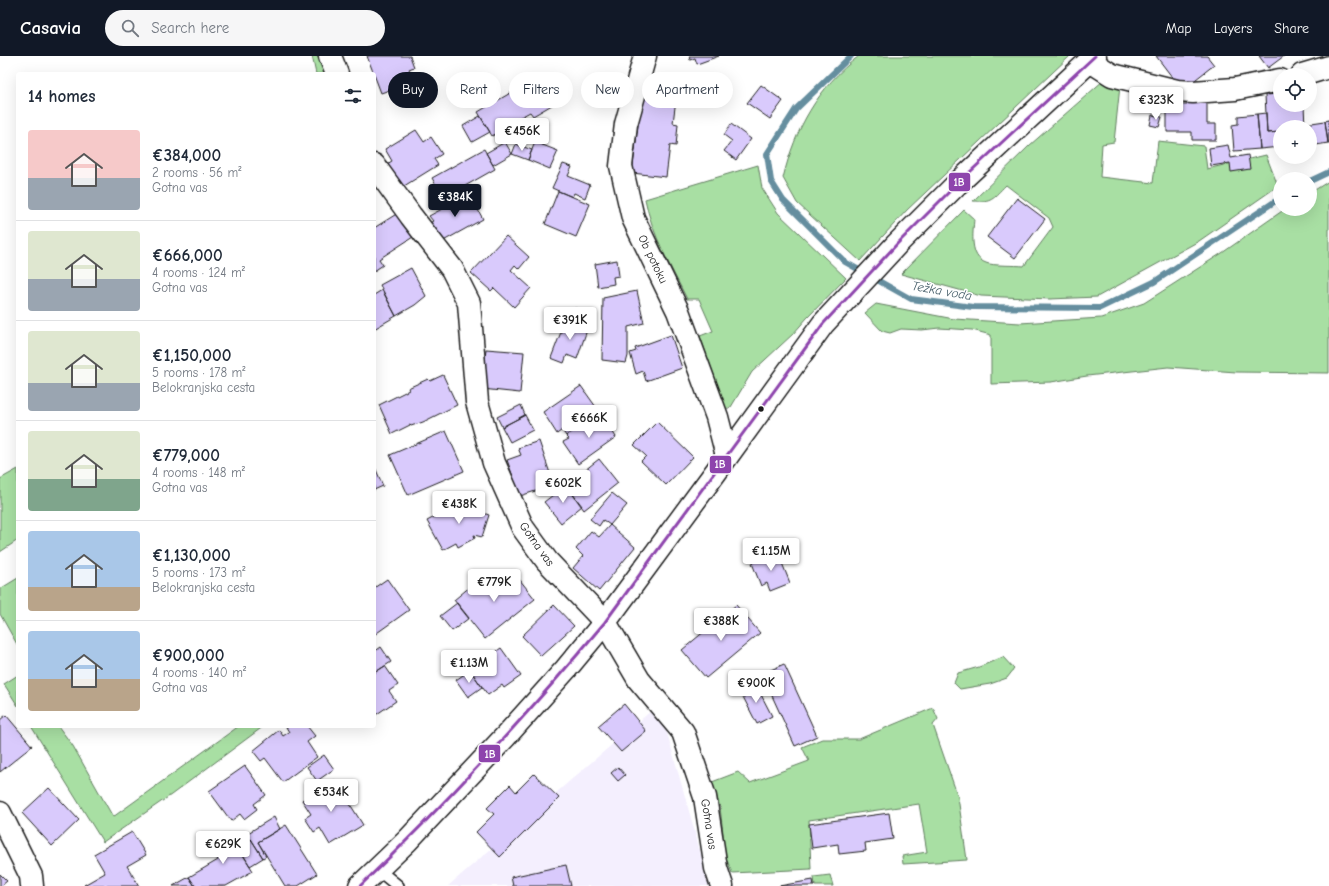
<!DOCTYPE html>
<html lang="en">
<head>
<meta charset="utf-8">
<style>
  :root { --surface:#fff; --page:#f6f6f7; --text:#1f2937; --muted:#747a83; --line:#e0e1e3; --accent:#111827 }
  body { margin:0; font-family:"Comic Neue",sans-serif; background:var(--page); color:var(--text); height:100vh; display:flex; flex-direction:column; font-size:15px; white-space:nowrap }
  * { box-sizing:border-box; margin:0 }
  p { font-size:13px; color:var(--muted) }
  .icon { flex:none; width:22px; height:22px; fill:none; stroke:currentColor; stroke-width:2; stroke-linecap:round; stroke-linejoin:round }
  .map { position:relative; flex:1; overflow:hidden }
  .details { position:absolute; left:16px; top:16px; width:360px; height:656px; display:flex; flex-direction:column; background:var(--surface); border-radius:4px; box-shadow:0 4px 16px #0002 }
  .details>* { flex:none }
  .guide { position:absolute; left:388px; top:16px; width:380px; height:36px; display:flex; gap:8px }
  .buttons { position:absolute; left:1273px; top:12px; display:grid; gap:8px }
  .buttons a { display:grid; place-items:center; width:44px; height:44px; border-radius:50%; background:var(--surface); box-shadow:0 4px 16px #0002; font-size:20px }
  .price { position:absolute; translate:-50% -34px; padding:0 9px; border-radius:4px; background:#fff; color:#222; font-size:13px; line-height:26px; filter:drop-shadow(0 1px 2px #0008) }
  .price::after { content:''; position:absolute; left:50%; top:24px; width:12px; height:9px; margin-left:-6px; background:inherit; clip-path:polygon(0 0,100% 0,50% 100%) }
  .price.on { background:var(--accent); color:#fff }
  ul { padding:0; list-style:none }
  li { display:flex; align-items:center; gap:12px; height:100px; padding:0 12px }
  li+li { border-top:1px solid var(--line) }
  li span { display:grid; place-items:center; flex:none; width:112px; height:80px; border-radius:4px; color:#555 }
  li>.icon { margin-inline-start:auto }
  span .icon { width:48px; height:48px; fill:#fffc; stroke-width:1 }
  li b { font-size:17px }
  h2 { display:flex; justify-content:space-between; align-items:center; height:48px; padding:0 12px; font-size:17px }
  .tag { padding:0 14px; border-radius:18px; background:var(--surface); box-shadow:0 4px 16px #0002; font-size:14px; line-height:36px }
  .tag.on { background:var(--accent); color:#fff }
  header { display:flex; align-items:center; gap:24px; box-sizing:border-box; height:56px; padding:0 20px; background:var(--accent); color:#fff }
  header strong { font-size:19px }
  nav { display:flex; gap:22px; margin-inline-start:auto; font-size:14px }
  .search { width:280px; height:36px; background:var(--page); display:flex; align-items:center; gap:10px; box-sizing:border-box; padding:0 14px; border-radius:22px; color:var(--muted); font-size:15px }
  .map>svg:first-child { display:block }
  .built { fill:#f4effe }
  .green { fill:#a8dfa3; stroke:#627e60 }
  .lines { fill:none; stroke-linecap:round; stroke-linejoin:round }
  .stream { stroke:#658e9f; stroke-width:6 }
  .building { fill:#d9cafc; stroke:#1c1c1c }
  .lane-casing { stroke:#1c1c1c; stroke-width:14 }
  .street-casing { stroke:#1c1c1c; stroke-width:25 }
  .primary-casing { stroke:#1c1c1c; stroke-width:25 }
  .lane { stroke:#fff; stroke-width:11 }
  .street { stroke:#fff; stroke-width:22 }
  .primary { stroke:#fff; stroke-width:22 }
  .bus-1-casing { stroke:#fff; stroke-width:6 }
  .bus-1 { stroke:#8e44ad; stroke-width:3 }
  .bus-dot { fill:#1c1c1c; stroke:#fff; stroke-width:1.5 }
  .labels { text-anchor:middle; stroke-width:3; stroke-linejoin:round; paint-order:stroke }
  .street-label { font-size:12px; fill:#1c1c1c; stroke:#fff }
  .water-label { font-size:13px; font-style:italic; fill:#465e69; stroke:#fff }
  .line-badge { stroke:#fff; stroke-width:1.5 }
  .badge-label { font-size:11px; text-anchor:middle; font-weight:bold; fill:#fff }
</style>
</head>
<body>
<header>
<strong>Casavia</strong>
<div class="search"><svg class="icon" aria-label="search" viewBox="0 0 24 24"><circle cx="10" cy="10" r="6"/><path d="M15 15l6 6"/></svg>Search here</div>
<nav><a>Map</a><a>Layers</a><a>Share</a></nav>
</header>
<div class="map">
<svg width="1329" height="830" viewBox="0 0 1329 830">
  <rect width="100%" height="100%" fill="#fff"/>
  <filter id="ink" filterUnits="userSpaceOnUse"><feTurbulence type="fractalNoise" baseFrequency=".025" numOctaves="2"/><feDisplacementMap in="SourceGraphic" scale="8" xChannelSelector="R" yChannelSelector="G"/><feConvolveMatrix kernelMatrix="1 2 1 2 8 2 1 2 1" color-interpolation-filters="sRGB"/></filter>
  <g filter="url(#ink)">
    <path class="built" d="M659,648L710,830H448Z"/>
    <path class="green" d="M312,0H322L327,18H316Z
      M859,0H1070L907,154L860,205L797,147L783,122C795,73 818,31 859,0Z
      M1104,24L1120,30L1114,86L1102,88L1100,121L1153,127L1158,85L1204,90L1207,113L1266,99L1278,130L1199,185L1097,241L1050,243L981,240L901,218L964,154L974,163C973,177 969,201 986,207C992,210 1016,209 1024,210L1053,171L1049,162L1006,129C993,142 992,146 973,145L1030,89Z
      M758,109L762,132L778,157L846,222L807,262L793,278L752,316L731,351L726,353L700,280L713,275L699,243H687C671,211 652,179 645,143Z
      M1329,125V317L1236,316L1168,311L1087,320L1051,326L991,328V279L972,274L939,272L922,274L901,273L890,277L882,275L865,257L876,248L954,263L1020,267L1101,262L1144,247L1222,197L1285,153H1310V137Z
      M18,413V484L0,496V423Z
      M18,522V590L0,558V533Z
      M1003,601L1014,613L1007,622L990,628L960,633L954,627L958,617L979,611Z
      M18,619V650L4,628Z
      M933,652L938,663L933,669L958,741L967,804L903,808L902,800L927,796L919,748L809,764L811,813L732,817L723,794V777L720,751L712,726L738,716L750,727L809,705L802,691L822,683H859Z
      M31,670H58L73,690L113,761L239,670H264L171,739L103,786Z
      M830,819L833,830H815L814,821Z"/>
    <g class="lines">
      <path class="stream" d="M851,0L796,53L767,98L771,125L783,144L845,206L911,243L973,251L1100,252L1154,226L1280,142
        M1310,125L1329,116"/>
    </g>
    <path class="building" d="M367,0H410L414,11L409,13L414,25L381,37Z
      M689,0H719L697,8L695,2L690,4Z
      M1156,0H1207L1214,9L1182,34Z
      M1259,0H1284L1268,12Z
      M541,19L557,46L533,60L530,56L519,62L522,67L507,76L505,73L492,80L478,56Z
      M761,29L783,45L770,63L747,47Z
      M642,38L676,43L673,67L678,68L676,90L670,89L666,121L632,117Z
      M1280,38V49H1304L1305,71H1280V76L1267,77L1265,39Z
      M1187,42H1207V68H1216V84H1192V76H1167V49H1187Z
      M1266,57L1267,77L1280,76V91L1260,93L1257,58Z
      M1257,58L1260,93L1234,95L1232,69L1238,68V60Z
      M1152,59L1162,61L1159,71L1150,69Z
      M480,60L490,76L472,86L463,70Z
      M1329,64V87H1328L1325,65Z
      M1325,65L1328,87L1310,90V71H1305V68Z
      M731,68L751,83L736,104L724,95L732,85L724,79Z
      M416,74L424,86L431,81L442,98L434,103L438,109L396,135L382,111L392,105L385,93Z
      M505,86L512,98L493,109L486,97Z
      M535,86L558,95L550,113L528,104Z
      M516,88L532,94L528,104L512,98Z
      M1228,89L1231,102L1248,99L1250,113L1231,116L1230,107L1211,110L1209,92Z
      M484,93L495,113L458,134L456,130L441,138L432,122Z
      M563,108L572,111L568,120L590,129L585,142L574,137L572,141L552,132Z
      M467,134L483,163L438,188L428,168L433,165L429,160L453,147L451,143Z
      M558,135L590,148L576,181L545,168Z
      M1017,142L1045,163L1015,202L987,181Z
      M398,157L413,181L379,203L383,209L374,215V172Z
      M506,180L529,201L519,213L515,209L511,214L531,232L514,251L494,232L491,235L471,217Z
      M617,204L619,220L613,221L614,228L598,231L595,208Z
      M411,212L426,240L415,249L396,260L380,229Z
      M382,234L396,260L374,273V239Z
      M637,235L644,267L628,271V300L626,307L602,304L603,242Z
      M575,252L585,256L580,268L570,265Z
      M566,263L588,271L577,303L567,299L564,307L551,302Z
      M671,279L682,312L646,325L643,315L636,318L630,297L636,295L635,292Z
      M486,293L524,296L520,337L482,333Z
      M443,319L457,349L423,366L411,370L410,369L392,378L379,349L409,334L408,332L428,323L430,325Z
      M581,330L596,351L586,358L590,363L566,380L562,374L557,378L543,356Z
      M521,349L525,359L502,371L497,361Z
      M525,359L533,374L510,386L502,371Z
      M602,360L616,381L578,408L563,386L569,383L566,380L590,363L592,367Z
      M657,366L693,401L666,429L641,405L646,400L634,389Z
      M446,375L464,415L408,439L390,399Z
      M539,385L554,429L520,440L507,404L521,399L518,392Z
      M599,403L618,427L584,454L566,429Z
      M374,409L383,430L374,434Z
      M566,429L582,450L561,467L544,446Z
      M612,437L627,449L610,469L603,464L599,470L590,463Z
      M471,442L478,455L489,459L482,481L474,479L475,482L458,491L456,487L443,494L427,465Z
      M610,469L635,491L599,535L573,512L583,500L576,493L591,475L599,481Z
      M778,497L790,527L770,535L767,527L761,530L752,507Z
      M512,514L535,543L485,583L454,544L477,525L485,536Z
      M387,523L409,554L374,579V532Z
      M457,547L469,562L452,575L440,560Z
      M554,549L574,570L541,600L522,580Z
      M736,549L760,577L706,622L682,594Z
      M381,591L391,606L374,617V596Z
      M501,592L521,620L504,632L502,629L488,639L470,614Z
      M784,608L817,680L795,690L762,618Z
      M385,610L398,629L389,635L396,645L374,660V617Z
      M470,614L482,631L468,641L456,624Z
      M755,627L772,660L757,668L740,635Z
      M624,648L646,675L621,696L598,670Z
      M6,659L32,690L0,716V664Z
      M288,670H307L315,680L307,686L317,701L283,726L265,702L261,705L253,695L279,674L283,680L289,676L286,671Z
      M324,699L334,713L317,725L307,711Z
      M245,710L266,739L254,748L257,753L244,763L240,758L231,765L209,735Z
      M618,711L625,719L618,725L611,717Z
      M534,718L559,742L500,801L476,776L494,758L487,752L510,729L516,736Z
      M335,724L363,769L330,789L320,772L314,776L305,762L311,758L302,744Z
      M49,732L79,764L52,790L22,757Z
      M889,757L893,783L865,787L866,795L839,798L838,788L812,792L809,768Z
      M274,761L280,773L258,786L266,800L263,802L251,783L238,791L235,785Z
      M286,769L317,818L298,830H285L258,786Z
      M132,776L146,799L127,810L139,830H85L84,829L105,817L94,798Z
      M230,777L253,815L226,830H195L189,821L218,804L209,790Z
      M251,783L263,802L250,810L238,791Z
      M566,809L571,830H513L511,821Z
      M0,818L7,825L1,830H0Z
      M189,821L195,830H173Z
      M813,824L814,830H779Z"/>
    <g class="lines">
      <g class="lane-casing">
        <path id="lane" d="M377,813L398,830"/>
      </g>
      <g class="street-casing">
        <path id="street" d="M330,0L337,18
          M645,0L626,68L621,110L633,162L678,255L717,361L727,400
          M1090,5L1112,19L1177,35L1193,36L1235,33L1280,24
          M1302,19L1329,11
          M374,109L411,160L452,213L469,247L477,346L494,407L523,472L547,505L605,566L639,624L683,676L705,741L716,812L722,830
          M0,757L31,820L32,830"/>
      </g>
      <g class="primary-casing">
        <path id="primary" d="M360,830L407,785L505,681L566,613L605,566L715,417L823,268L897,188L957,128L1095,0"/>
      </g>
      <use href="#lane" class="lane"/>
      <use href="#street" class="street"/>
      <use href="#primary" class="primary"/>
      <g class="bus-1-casing">
        <path id="bus-1" d="M360,830C447,747 528,658 605,566L823,268L897,188L957,128L1095,0"/>
      </g>
      <use href="#bus-1" class="bus-1"/>
    </g>
  </g>
  <circle class="bus-dot" cx="761" cy="353" r="3.5"/>
  <g class="labels">
    <g class="street-label">
      <text transform="translate(653 203) rotate(64)" y="4">Ob potoku</text>
      <text transform="translate(537 488) rotate(55)" y="4">Gotna vas</text>
      <text transform="translate(709 768) rotate(81)" y="4">Gotna vas</text>
    </g>
    <g class="water-label">
      <text transform="translate(942 234) rotate(10)" y="5">Težka voda</text>
    </g>
  </g>
  <g class="line-badge">
    <rect x="948" y="116" width="23" height="20" rx="4" fill="#8e44ad"/>
    <rect x="709" y="399" width="23" height="19" rx="4" fill="#8e44ad"/>
    <rect x="478" y="688" width="23" height="19" rx="4" fill="#8e44ad"/>
  </g>
  <g class="badge-label">
    <text x="959" y="130">1B</text>
    <text x="720" y="412">1B</text>
    <text x="490" y="702">1B</text>
  </g>
</svg>
<div class="buttons">
<a><svg class="icon" aria-label="locate" viewBox="0 0 24 24"><circle cx="12" cy="12" r="6"/><path d="M12 2v4M12 18v4M2 12h4M18 12h4"/></svg></a>
<a>+</a>
<a>−</a>
</div>
<b class="price" style="left:1156px;top:65px">€323K</b>
<b class="price" style="left:522px;top:96px">€456K</b>
<b class="price on" style="left:455px;top:162px">€384K</b>
<b class="price" style="left:570px;top:285px">€391K</b>
<b class="price" style="left:589px;top:383px">€666K</b>
<b class="price" style="left:563px;top:448px">€602K</b>
<b class="price" style="left:459px;top:469px">€438K</b>
<b class="price" style="left:771px;top:516px">€1.15M</b>
<b class="price" style="left:494px;top:547px">€779K</b>
<b class="price" style="left:721px;top:586px">€388K</b>
<b class="price" style="left:469px;top:628px">€1.13M</b>
<b class="price" style="left:756px;top:648px">€900K</b>
<b class="price" style="left:331px;top:757px">€534K</b>
<b class="price" style="left:223px;top:809px">€629K</b>
<div class="guide">
<a class="tag on">Buy</a>
<a class="tag">Rent</a>
<a class="tag">Filters</a>
<a class="tag">New</a>
<a class="tag">Apartment</a>
</div>
<section class="details">
<h2>14 homes<svg class="icon" aria-label="filters" viewBox="0 0 24 24"><path d="M4 7h16M4 17h16"/><circle cx="9" cy="7" r="2"/><circle cx="15" cy="17" r="2"/></svg></h2>
<ul>
<li><span style="background:linear-gradient(#f6c9c9 60%,#9aa5b1 0)"><svg class="icon" aria-label="home" viewBox="0 0 24 24"><path d="M3 11l9-7 9 7M6 9v11h12V9"/></svg></span><div><b>€384,000</b><p>2 rooms · 56 m²</p><p>Gotna vas</p></div></li>
<li><span style="background:linear-gradient(#dfe7d0 60%,#9aa5b1 0)"><svg class="icon" aria-label="home" viewBox="0 0 24 24"><path d="M3 11l9-7 9 7M6 9v11h12V9"/></svg></span><div><b>€666,000</b><p>4 rooms · 124 m²</p><p>Gotna vas</p></div></li>
<li><span style="background:linear-gradient(#dfe7d0 65%,#9aa5b1 0)"><svg class="icon" aria-label="home" viewBox="0 0 24 24"><path d="M3 11l9-7 9 7M6 9v11h12V9"/></svg></span><div><b>€1,150,000</b><p>5 rooms · 178 m²</p><p>Belokranjska cesta</p></div></li>
<li><span style="background:linear-gradient(#dfe7d0 60%,#7fa58c 0)"><svg class="icon" aria-label="home" viewBox="0 0 24 24"><path d="M3 11l9-7 9 7M6 9v11h12V9"/></svg></span><div><b>€779,000</b><p>4 rooms · 148 m²</p><p>Gotna vas</p></div></li>
<li><span style="background:linear-gradient(#a9c7e8 70%,#b9a48a 0)"><svg class="icon" aria-label="home" viewBox="0 0 24 24"><path d="M3 11l9-7 9 7M6 9v11h12V9"/></svg></span><div><b>€1,130,000</b><p>5 rooms · 173 m²</p><p>Belokranjska cesta</p></div></li>
<li><span style="background:linear-gradient(#a9c7e8 60%,#b9a48a 0)"><svg class="icon" aria-label="home" viewBox="0 0 24 24"><path d="M3 11l9-7 9 7M6 9v11h12V9"/></svg></span><div><b>€900,000</b><p>4 rooms · 140 m²</p><p>Gotna vas</p></div></li>
</ul>
</section>
</div>
</body>
</html>
